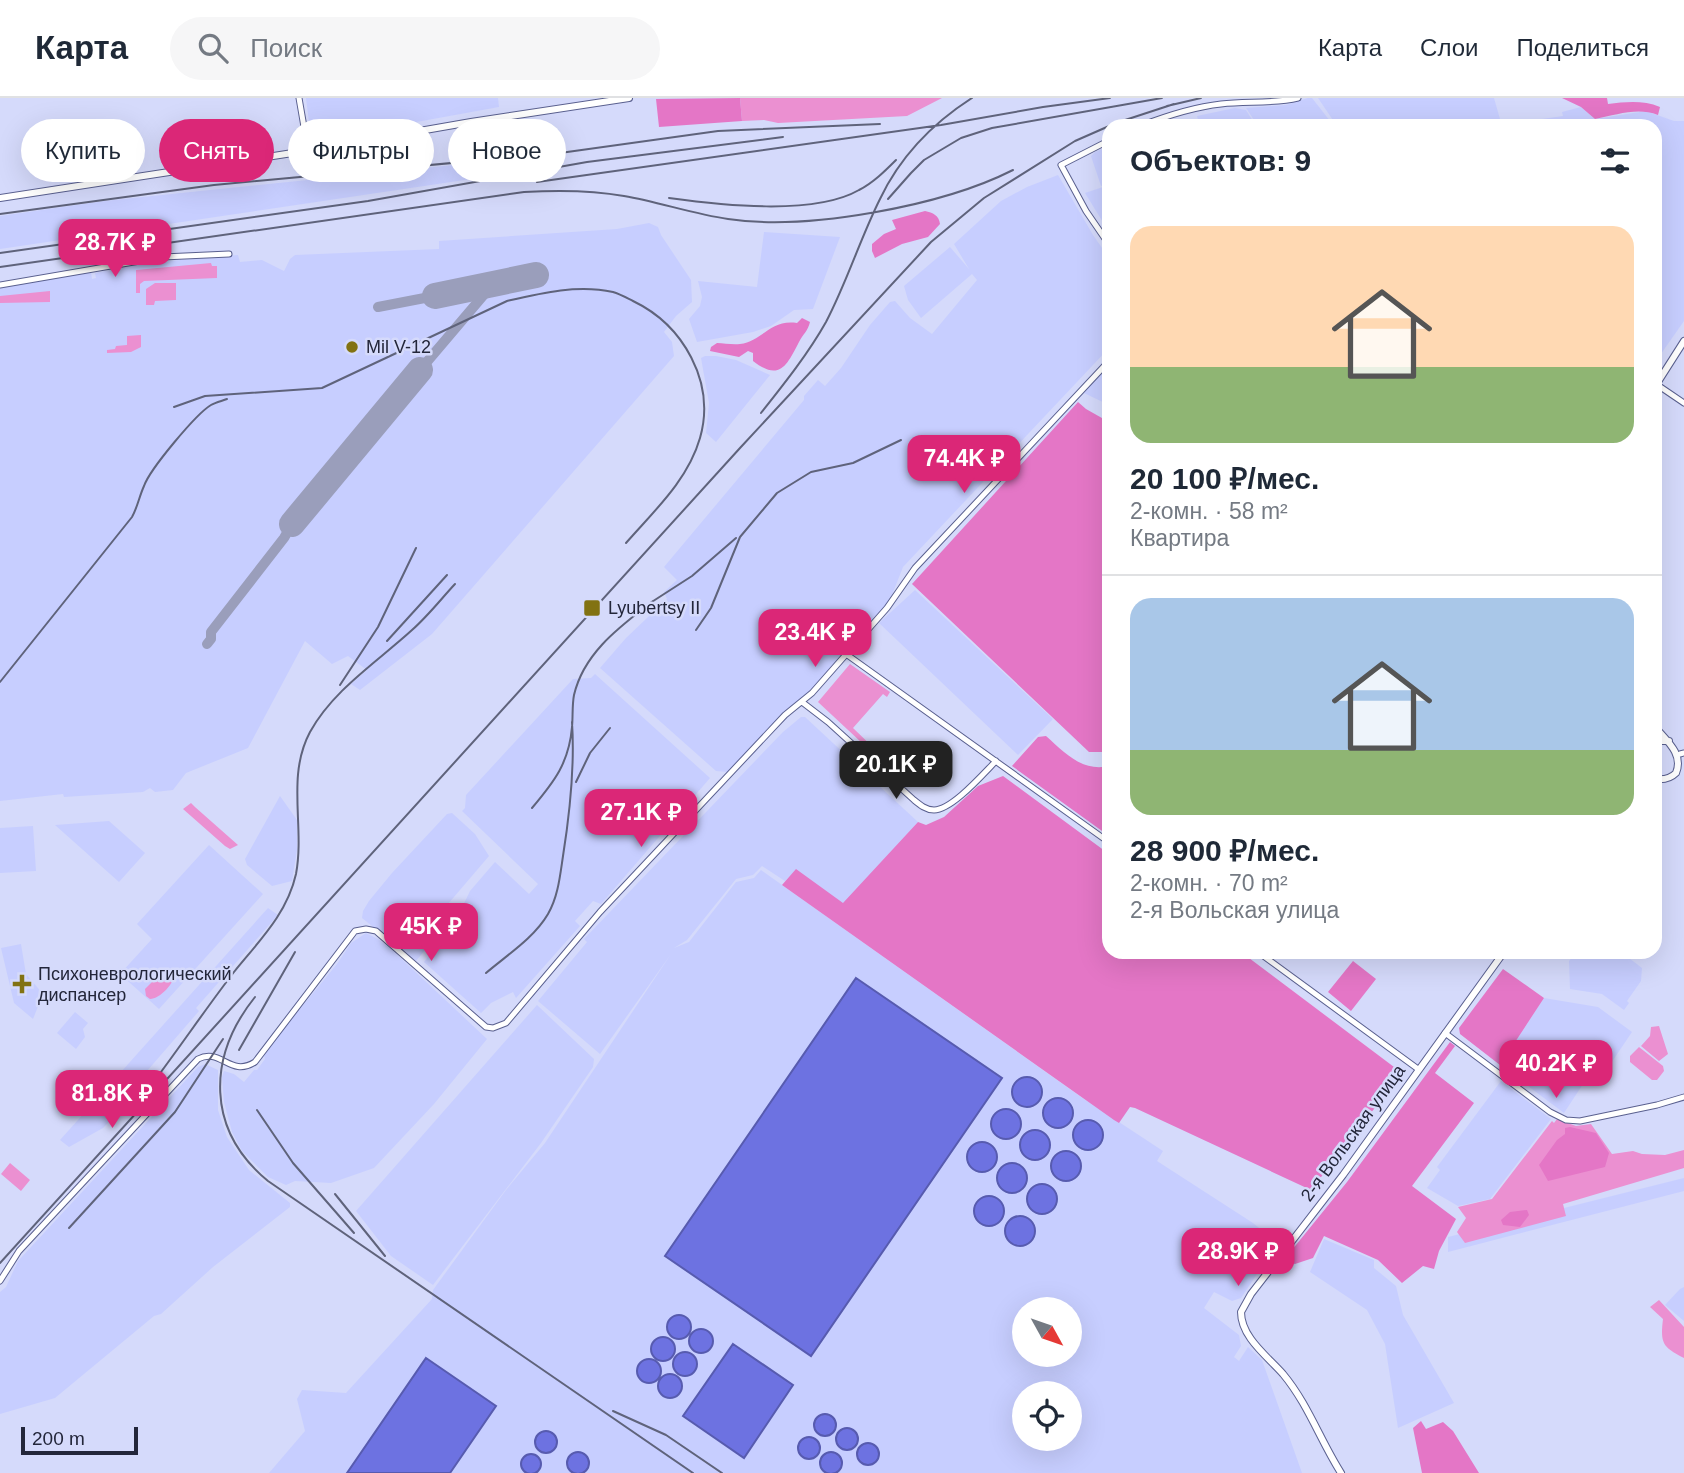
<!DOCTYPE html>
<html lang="ru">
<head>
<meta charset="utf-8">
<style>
  :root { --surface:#fff; --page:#f6f6f7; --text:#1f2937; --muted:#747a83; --line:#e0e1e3; --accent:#db2777 }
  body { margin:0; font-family:Arial,sans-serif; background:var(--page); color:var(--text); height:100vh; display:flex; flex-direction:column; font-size:26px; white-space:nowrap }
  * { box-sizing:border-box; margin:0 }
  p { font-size:23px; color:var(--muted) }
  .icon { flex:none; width:38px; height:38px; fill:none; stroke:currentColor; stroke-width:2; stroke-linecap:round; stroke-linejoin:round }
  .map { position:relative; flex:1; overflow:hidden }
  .sheet { position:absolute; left:1102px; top:21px; width:560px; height:840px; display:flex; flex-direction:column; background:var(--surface); border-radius:21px; box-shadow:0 7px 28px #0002 }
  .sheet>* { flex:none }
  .guide { position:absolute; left:21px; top:21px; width:665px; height:63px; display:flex; gap:14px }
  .needle { width:46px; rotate:130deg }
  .tools { position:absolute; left:1012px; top:1199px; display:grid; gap:14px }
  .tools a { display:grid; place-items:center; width:70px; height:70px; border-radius:50%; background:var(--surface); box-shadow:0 7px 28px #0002; font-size:35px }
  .scale { position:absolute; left:21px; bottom:18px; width:117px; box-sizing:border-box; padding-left:7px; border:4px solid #23263a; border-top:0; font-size:19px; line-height:24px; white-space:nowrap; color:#23263a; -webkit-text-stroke:5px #d5dafb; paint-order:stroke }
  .price { position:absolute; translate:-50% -60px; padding:0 16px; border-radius:14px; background:var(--accent); color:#fff; font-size:23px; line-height:46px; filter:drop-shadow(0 2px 4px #0008) }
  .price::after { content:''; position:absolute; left:50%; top:42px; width:21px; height:16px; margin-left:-10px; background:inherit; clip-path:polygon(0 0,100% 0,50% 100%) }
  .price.selected { background:#222; color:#fff }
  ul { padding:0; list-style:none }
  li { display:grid; align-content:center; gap:14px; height:371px; padding:0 28px }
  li+li { border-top:2px solid var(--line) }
  li span { display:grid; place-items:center; height:217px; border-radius:21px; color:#555 }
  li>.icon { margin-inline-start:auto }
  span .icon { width:126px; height:126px; fill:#fffc; stroke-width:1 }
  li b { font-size:30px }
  h2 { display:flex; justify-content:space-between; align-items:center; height:84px; padding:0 28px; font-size:30px }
  .chip { padding:0 24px; border-radius:32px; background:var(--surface); box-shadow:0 7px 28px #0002; font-size:24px; line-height:63px }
  .chip.selected { background:var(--accent); color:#fff }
  header { display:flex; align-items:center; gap:42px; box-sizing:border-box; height:98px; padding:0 35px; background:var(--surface); border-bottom:2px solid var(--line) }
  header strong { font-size:33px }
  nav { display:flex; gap:38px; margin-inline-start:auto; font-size:24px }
  .search { width:490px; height:63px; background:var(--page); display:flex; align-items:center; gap:18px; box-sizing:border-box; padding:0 24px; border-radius:38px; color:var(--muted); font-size:26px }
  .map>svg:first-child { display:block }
  .built { fill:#c7ceff; fill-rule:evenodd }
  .green { fill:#eb90d1 }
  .forest { fill:#e476c6 }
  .water { fill:#6d72e1; stroke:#575baf; stroke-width:2 }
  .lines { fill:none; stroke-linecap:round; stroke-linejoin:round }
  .taxiway { stroke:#9a9ebb; stroke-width:10 }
  .runway { stroke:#9a9ebb; stroke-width:26 }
  .tertiary-casing { stroke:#5a608f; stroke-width:7 }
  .secondary-casing { stroke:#5a608f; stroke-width:8 }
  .tertiary { stroke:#fff; stroke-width:5 }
  .secondary { stroke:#fff; stroke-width:6 }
  .rail { stroke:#5f637b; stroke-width:2 }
  .poi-dot { fill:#827212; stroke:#d5dafb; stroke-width:2.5 }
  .labels { text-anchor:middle; stroke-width:5; stroke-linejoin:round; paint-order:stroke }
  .poi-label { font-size:18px; fill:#23263a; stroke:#d5dafb; text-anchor:start }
  .street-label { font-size:18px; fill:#23263a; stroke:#d5dafb }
</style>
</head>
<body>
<header>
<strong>Карта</strong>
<div class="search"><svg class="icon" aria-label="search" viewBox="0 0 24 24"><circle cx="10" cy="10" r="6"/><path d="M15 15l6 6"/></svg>Поиск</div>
<nav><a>Карта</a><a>Слои</a><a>Поделиться</a></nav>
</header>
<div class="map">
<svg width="1684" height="1375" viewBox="0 0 1684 1375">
  <rect width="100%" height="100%" fill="#d5dafb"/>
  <path class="built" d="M306,0H498L499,9L334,39L328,22L309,24Z
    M1308,0H1312L1334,28H1258L1246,10L1286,7Z
    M1318,0H1494L1502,28H1337Z
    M1581,9L1595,21L1646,13L1674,23H1684V223L1656,263V28H1531L1542,21L1563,18L1562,14Z
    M1235,10L1246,12L1256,28H1200L1197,18Z
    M1109,48V85L1101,88L1091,58L1095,54Z
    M531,59L532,72L0,151V118L104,103Z
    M1058,77L1093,137L1109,160V250L903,469L890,502L803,600L787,613L728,674L716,673L600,570L626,540L667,501L664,494L677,482L664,469L804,302V298L818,282L825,288L841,270L870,227L890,204L895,203L910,220L932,236L977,182L972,176L921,220L908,202L904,188L950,149L969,171L954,146L1001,103L1027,89Z
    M1109,87H1110L1109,134L1085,95Z
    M649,125L658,129L661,137L691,182L692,204L676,218L664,234L672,244L674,258L432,536L360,592L351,586L367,572L348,558L332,566L305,543L248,650L186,675L173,692L155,694L150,690L143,694L64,699L63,696L0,703V190L91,174L92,181L96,180L95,175L147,165L238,157L240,164L262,162L284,173L290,161L295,157L439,151V143L617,131Z
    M764,134L840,139L813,211L794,212L771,228L753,234L697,244L689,221L700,208L702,199L698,183L757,189Z
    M705,258H716L736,262L770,277L716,344L706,335L709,305L701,260Z
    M1109,265V307L1084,295Z
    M915,492L1053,621L1018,657L879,525Z
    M595,576L710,680L601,806L593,803L575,823L580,828L516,900L513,894L491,905L481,915L424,864L454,826L470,793L495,764L529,796L538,786L462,713L465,710L466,697L573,581L591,580Z
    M801,619H805L918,724L843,806L796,772L785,783L762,768L753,777L736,781L687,842L674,850L689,844L736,784L754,780L761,772L1081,999L1163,1053L1157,1063L1253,1125L1269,1138V1158L1241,1200L1232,1203L1214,1194L1204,1210L1239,1237L1241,1248L1234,1259L1239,1263L1248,1249L1262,1262L1302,1375H269L305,1333L297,1301L302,1292L346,1295L432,1201L433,1192L506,1092L545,1045L671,856L600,956L538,903L587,844L584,841L783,634ZM1024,1211H1069V1256H1024ZM1024,1295H1069V1340H1024Z
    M280,698L297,722V752L292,783L272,788L247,767L245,761Z
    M452,715L475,736L489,758L448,806L454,812L447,825L416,863L362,820L363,813L369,803L392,775L447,716Z
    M109,723L145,755L119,784L55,727Z
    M33,728L36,773L0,775V730Z
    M209,747L263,796L159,911L120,876L152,841L137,826Z
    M268,810L278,817L196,910L199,913L147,973L148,984L103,1030L69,1049L60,1042Z
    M366,835L378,841L391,851L487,941L434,1006L374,1070L331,1085L295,1083L286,1087L268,1079L242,1053L232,1034L224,1004L222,979L224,973L234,976L244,984L254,972H257L265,961L264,957L286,928L337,866L351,845Z
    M21,846L26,876L43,896L33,921L14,905L1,850Z
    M1576,854H1621L1642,870L1641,883L1627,903L1629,905L1624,912L1602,896L1570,891L1569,863Z
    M1544,900L1598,909L1632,934L1607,971L1587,980L1564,1015L1500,967Z
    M537,907L594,961L593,969L541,1045L433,1187L391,1158L356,1113Z
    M75,914L88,925L83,931L85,939L76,951L57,935Z
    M205,966L218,972V1012L227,1039L249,1072L290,1105V1109L213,1169L161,1216L154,1218L55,1300L0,1316V1194L6,1189L18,1163L198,969Z
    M1501,983L1551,1021L1490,1101L1458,1108L1427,1090L1440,1072L1437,1069Z
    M1684,1080V1093L1448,1154V1139Z
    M1324,1141L1374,1162V1170L1396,1188L1403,1217L1454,1305L1398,1330L1385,1246L1367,1212L1310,1174Z
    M1684,1189V1223L1665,1207L1680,1191Z"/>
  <path class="green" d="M740,0H942L907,18L778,25L764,22L742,23Z
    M211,165L212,168H217V180L144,183L140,186V195H136V172Z
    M155,185H176V202L155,203L154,207H146V191Z
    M50,193V204L0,205V198Z
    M141,237V249L131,254L107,255V252L115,251L116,248L127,247V238Z
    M850,566L890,594L887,599L883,596L853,630L880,656L877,659L818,604Z
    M191,705L195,709L238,747L230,751L225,748L183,711Z
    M166,870L175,874C175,885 160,901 150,901L146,898L145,891Z
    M1659,928L1668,956L1659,963L1641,948L1650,938L1651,929Z
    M1639,949L1663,968L1664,973L1657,982H1652L1630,964V958Z
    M1557,1021L1576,1028L1591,1026L1612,1056L1633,1053L1642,1056L1665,1057L1684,1052V1070L1563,1106L1566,1118L1465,1145L1457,1134L1466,1120L1458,1109L1492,1101L1552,1023L1554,1025Z
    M10,1065L30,1082L21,1093L1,1076Z
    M1659,1202L1684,1229V1260C1663,1249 1660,1246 1663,1221L1650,1209Z"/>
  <path class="forest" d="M740,0L742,23L659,29L656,1Z
    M1562,0H1607L1608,6C1626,4 1643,2 1660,9L1658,17C1637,9 1617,17 1595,21L1581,9Z
    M925,113C933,115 939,117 940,126L928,139L902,146L875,160L872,153V146L884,136L896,131L892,122Z
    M802,220L810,224C808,233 803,236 799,244C787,267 780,284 753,263V255L748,253L739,259L710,253L711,249L717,245C724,245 732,247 740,246C763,243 770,221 797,225Z
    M1078,304L1086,311L1109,324L1110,649L1102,654H1089L912,486Z
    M1046,638C1065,655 1082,674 1109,668V738L1012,668L1038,639Z
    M1003,678L1109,756L1110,854H1241L1402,975L1311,1092L1135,1010L1130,1009L1119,1025L1114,1022L782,787L796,771L843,805L918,724L926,727L944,719L978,688Z
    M1353,863L1376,881L1351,913L1328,894Z
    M1503,871L1544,900L1500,967L1460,936L1459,930Z
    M1450,944L1455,948L1435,975L1474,1005L1412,1088L1456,1121L1439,1153L1434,1171L1423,1168L1402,1185L1378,1162L1324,1138L1313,1160L1295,1166L1283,1163L1347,1084Z
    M1570,1029L1596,1035L1609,1055L1605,1069L1548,1083L1539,1067L1557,1042L1565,1036V1030Z
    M1527,1112L1529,1117L1520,1129L1503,1127L1501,1122L1510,1114Z
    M1421,1323L1426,1331L1443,1324L1453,1333L1479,1375H1422L1413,1330Z"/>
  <path class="water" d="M856,880L1002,980L811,1258L665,1158Z
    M1012 994a15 15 0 1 1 30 0a15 15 0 1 1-30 0Z
    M1043 1015a15 15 0 1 1 30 0a15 15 0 1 1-30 0Z
    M991 1026a15 15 0 1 1 30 0a15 15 0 1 1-30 0Z
    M1073 1037a15 15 0 1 1 30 0a15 15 0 1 1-30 0Z
    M1020 1047a15 15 0 1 1 30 0a15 15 0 1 1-30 0Z
    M967 1059a15 15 0 1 1 30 0a15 15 0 1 1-30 0Z
    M1051 1068a15 15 0 1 1 30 0a15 15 0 1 1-30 0Z
    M997 1080a15 15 0 1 1 30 0a15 15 0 1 1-30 0Z
    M1027 1101a15 15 0 1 1 30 0a15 15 0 1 1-30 0Z
    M974 1113a15 15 0 1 1 30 0a15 15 0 1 1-30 0Z
    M1005 1133a15 15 0 1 1 30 0a15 15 0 1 1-30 0Z
    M667 1229a12 12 0 1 1 24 0a12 12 0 1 1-24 0Z
    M689 1243a12 12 0 1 1 24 0a12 12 0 1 1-24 0Z
    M651 1251a12 12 0 1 1 24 0a12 12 0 1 1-24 0Z
    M733,1246L793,1287L744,1360L683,1318Z
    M673 1266a12 12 0 1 1 24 0a12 12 0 1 1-24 0Z
    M426,1260L496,1308L450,1375H347Z
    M637 1273a12 12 0 1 1 24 0a12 12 0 1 1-24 0Z
    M658 1288a12 12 0 1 1 24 0a12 12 0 1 1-24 0Z
    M814 1327a11 11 0 1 1 22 0a11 11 0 1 1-22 0Z
    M836 1341a11 11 0 1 1 22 0a11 11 0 1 1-22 0Z
    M535 1344a11 11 0 1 1 22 0a11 11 0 1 1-22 0Z
    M798 1350a11 11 0 1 1 22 0a11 11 0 1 1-22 0Z
    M857 1356a11 11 0 1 1 22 0a11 11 0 1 1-22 0Z
    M820 1365a11 11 0 1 1 22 0a11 11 0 1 1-22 0Z
    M567 1365a11 11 0 1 1 22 0a11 11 0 1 1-22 0Z
    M521 1366a10 10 0 1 1 20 0a10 10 0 1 1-20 0Z"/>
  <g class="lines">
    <path class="taxiway" d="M378,209L435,198
      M420,272L493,186
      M207,546L211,541V534L284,440L292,426"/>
    <path class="runway" d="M435,198L536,177
      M292,426L420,272"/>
    <g class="tertiary-casing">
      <path id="tertiary" d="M299,0L308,52
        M1140,28C1166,18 1193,9 1221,6C1247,3 1273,6 1298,0
        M1110,42L1061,67L1086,113L1110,148
        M0,187L163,159L229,156
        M1656,286L1684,305
        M846,556L1110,745
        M802,604L828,624L914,702C920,707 926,712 934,712C952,712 983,676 996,663
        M1680,656L1684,655
        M1258,854L1418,971
        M1445,935L1550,1014L1566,1022L1580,1023L1657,1007L1684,999
        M0,1183L19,1153L198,961C221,949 230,980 255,964L355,833L366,831L376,833L486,929L493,930L506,925L600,814L785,617L812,595L887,510L915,470L1110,262"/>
    </g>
    <g class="secondary-casing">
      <path id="secondary" d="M0,100L299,54L471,24L629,0
        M1656,287L1684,243
        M1656,630C1666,642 1684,656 1676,675C1670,681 1664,682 1656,681
        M1656,643H1669
        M1341,1375C1320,1342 1308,1306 1283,1276C1267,1258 1241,1239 1241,1214L1251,1196L1343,1077L1504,854"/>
    </g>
    <use href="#tertiary" class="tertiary"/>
    <use href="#secondary" class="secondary"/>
    <path class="rail" d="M1167,8L1201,0
      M537,84L941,27L1043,9L1110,0
      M669,100C720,107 814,118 859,92C873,85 885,73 896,62
      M888,101L911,75L924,62L961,40L992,30L1162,0
      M0,116L214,87L560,55L718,33L880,26
      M0,155L368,103L587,64L783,39
      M0,169L524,94C558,92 591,92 624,98C659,104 693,116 728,121C807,133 942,108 1013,72
      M174,309L205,298L322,290L507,203C541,195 578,186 613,194C620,196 627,200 633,203C683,227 716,284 700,340C688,382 654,413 626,445
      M761,315C784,286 808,256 826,224C847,184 860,141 880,101C900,59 933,25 972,0
      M647,507L692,478L736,440
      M696,532L711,510L740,439L777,395L811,374L853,365L901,342
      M387,543L447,477
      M0,584L132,419C138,408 139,399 144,388C150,371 196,316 211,307C216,304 222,303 227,301
      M340,587L378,529L416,450
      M576,684L590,655L610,630
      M532,710C554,684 569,665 572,629C573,619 572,607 574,597C584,554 621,528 653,503
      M486,875C507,857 534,840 548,816C558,799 560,778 563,758C570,714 575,669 572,624
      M255,899C207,959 206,1032 268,1083L693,1375
      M239,952L295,854
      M155,982C182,946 207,909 234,874C259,843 287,816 296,776C305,728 286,679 310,634C333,592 377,564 412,532C428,518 441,501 455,486
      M257,1012L293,1065L354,1135
      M335,1096L385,1158
      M69,1130L175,1014L223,941
      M0,1165L740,350L931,144L984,100L1075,43L1116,25L1174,6
      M613,1313L666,1337L722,1375"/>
  </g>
  <g class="poi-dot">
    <circle cx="352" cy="249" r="7"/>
    <rect x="583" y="501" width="18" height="18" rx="3.5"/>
    <path d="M18.5 875.5h7v7h7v7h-7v7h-7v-7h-7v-7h7z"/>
  </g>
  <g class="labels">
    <g class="poi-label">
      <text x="366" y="255">Mil V-12</text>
      <text x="608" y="516">Lyubertsy II</text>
      <text x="38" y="882">Психоневрологический<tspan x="38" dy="21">диспансер</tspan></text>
    </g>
    <g class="street-label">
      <text transform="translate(1353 1035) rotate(-54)" y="6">2-я Вольская улица</text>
    </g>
  </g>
</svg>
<div class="tools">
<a><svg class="needle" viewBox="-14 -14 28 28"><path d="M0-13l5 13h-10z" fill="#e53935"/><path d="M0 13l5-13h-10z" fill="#747a83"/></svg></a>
<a><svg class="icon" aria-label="locate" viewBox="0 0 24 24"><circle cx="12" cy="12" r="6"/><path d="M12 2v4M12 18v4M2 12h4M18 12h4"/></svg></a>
</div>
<div class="scale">200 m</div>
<b class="price" style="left:115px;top:181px">28.7K ₽</b>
<b class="price" style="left:964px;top:397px">74.4K ₽</b>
<b class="price" style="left:815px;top:571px">23.4K ₽</b>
<b class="price selected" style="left:896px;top:703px">20.1K ₽</b>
<b class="price" style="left:641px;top:751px">27.1K ₽</b>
<b class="price" style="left:431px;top:865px">45K ₽</b>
<b class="price" style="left:1556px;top:1002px">40.2K ₽</b>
<b class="price" style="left:112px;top:1032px">81.8K ₽</b>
<b class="price" style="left:1238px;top:1190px">28.9K ₽</b>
<div class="guide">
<a class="chip">Купить</a>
<a class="chip selected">Снять</a>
<a class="chip">Фильтры</a>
<a class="chip">Новое</a>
</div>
<section class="sheet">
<h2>Объектов: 9<svg class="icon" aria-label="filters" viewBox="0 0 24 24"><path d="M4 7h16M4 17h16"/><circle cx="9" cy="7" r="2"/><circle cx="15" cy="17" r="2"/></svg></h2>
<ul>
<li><span style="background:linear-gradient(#ffd9b3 65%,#8fb573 0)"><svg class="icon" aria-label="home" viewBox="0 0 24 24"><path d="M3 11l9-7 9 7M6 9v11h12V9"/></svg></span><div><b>20 100 ₽/мес.</b><p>2-комн. · 58 m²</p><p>Квартира</p></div></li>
<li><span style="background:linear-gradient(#a9c7e8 70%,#8fb573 0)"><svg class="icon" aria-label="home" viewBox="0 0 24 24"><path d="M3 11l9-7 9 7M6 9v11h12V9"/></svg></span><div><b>28 900 ₽/мес.</b><p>2-комн. · 70 m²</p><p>2-я Вольская улица</p></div></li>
</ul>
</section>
</div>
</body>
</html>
